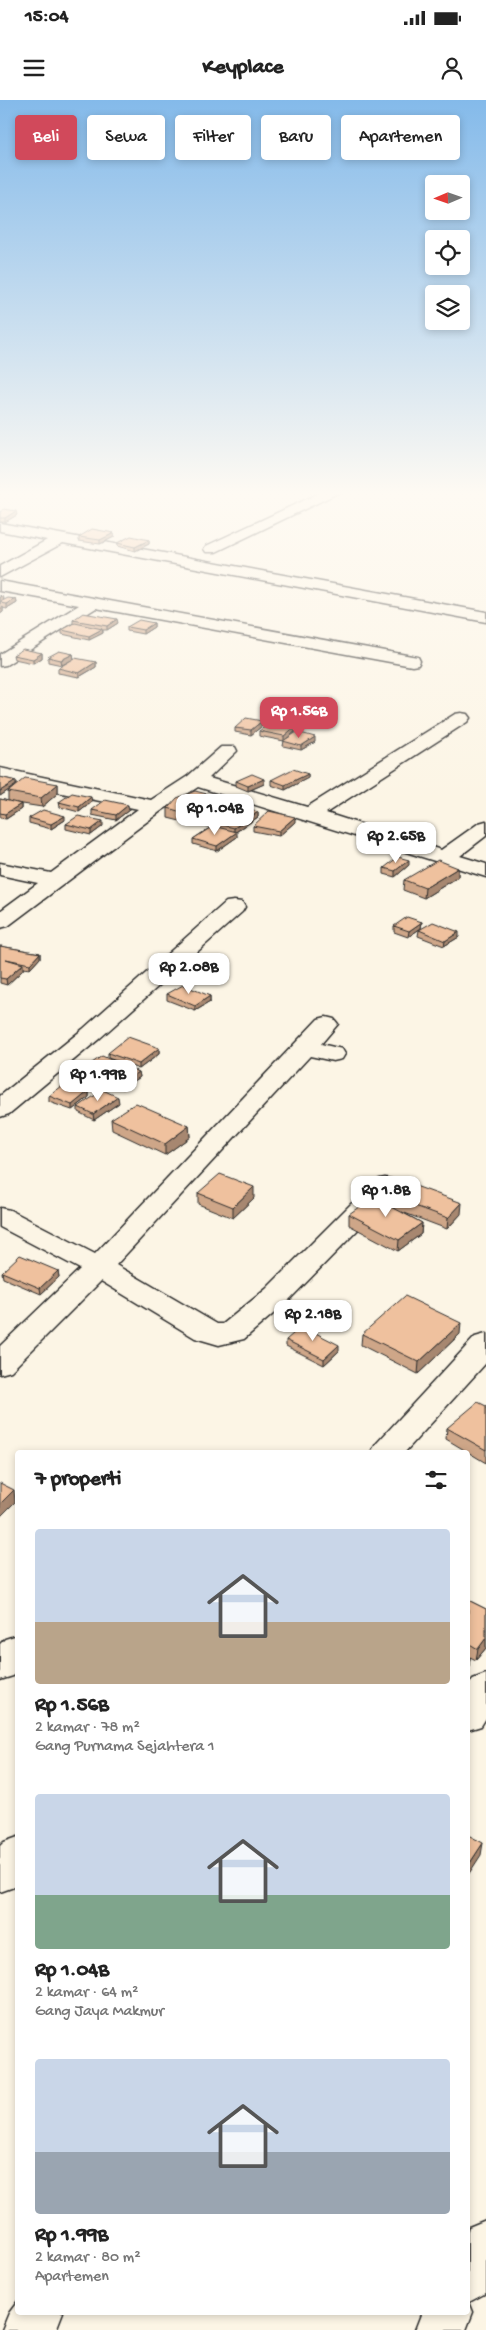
<!DOCTYPE html>
<html lang="id">
<head>
<meta charset="utf-8">
<style>
  :root { --surface:#fff; --page:#f6f6f6; --text:#222; --muted:#767676; --accent:#d1495b }
  body { margin:0; font-family:"Gochi Hand",sans-serif; background:var(--page); color:var(--text); height:100vh; display:flex; flex-direction:column; font-size:19px; white-space:nowrap }
  * { box-sizing:border-box; margin:0 }
  p { font-size:16px; color:var(--muted) }
  .icon { flex:none; width:28px; height:28px; fill:none; stroke:currentColor; stroke-width:2; stroke-linecap:round; stroke-linejoin:round }
  .map { position:relative; flex:1; overflow:hidden }
  .details { position:absolute; left:15px; top:1350px; width:455px; height:865px; display:flex; flex-direction:column; background:var(--surface); border-radius:5px; box-shadow:0 2px 8px #0003 }
  .details>* { flex:none }
  .banner { position:absolute; left:15px; top:15px; width:456px; height:45px; display:flex; gap:10px }
  .needle { width:32px; rotate:268deg }
  .tools { position:absolute; left:425px; top:75px; display:grid; gap:10px }
  .tools a { display:grid; place-items:center; width:45px; height:45px; border-radius:5px; background:var(--surface); box-shadow:0 2px 8px #0003; font-size:25px }
  .price { position:absolute; translate:-50% -42px; padding:0 11px; border-radius:10px; background:#fff; color:#222; font-size:16px; line-height:32px; filter:drop-shadow(0 1px 2px #0008) }
  .price::after { content:''; position:absolute; left:50%; top:30px; width:15px; height:11px; margin-left:-8px; background:inherit; clip-path:polygon(0 0,100% 0,50% 100%) }
  .price.selected { background:var(--accent); color:#fff }
  ul { padding:0; list-style:none }
  li { display:grid; align-content:center; gap:10px; height:265px; padding:0 20px }
  li span { display:grid; place-items:center; height:155px; border-radius:5px; color:#555 }
  li>.icon { margin-inline-start:auto }
  span .icon { width:90px; height:90px; fill:#fffc; stroke-width:1 }
  li b { font-size:21px }
  h2 { display:flex; justify-content:space-between; align-items:center; height:60px; padding:0 20px; font-size:21px }
  .tag { padding:0 18px; border-radius:5px; background:var(--surface); box-shadow:0 2px 8px #0003; font-size:18px; line-height:45px }
  .tag.selected { background:var(--accent); color:#fff }
  .status { display:flex; justify-content:space-between; align-items:center; height:35px; padding:0 25px; background:var(--surface); direction:ltr }
  .status svg { height:14px; fill:currentColor }
  header { display:flex; justify-content:space-between; align-items:center; height:65px; padding:0 20px; background:var(--surface); font-size:22px; font-weight:800 }
  .map>svg:first-child { display:block }
  .lines { fill:none; stroke-linecap:round; stroke-linejoin:round }
  .street-casing { stroke:#2b2b2b; stroke-width:3 }
  .street { fill:#fcf5e5; fill-rule:evenodd }
  .wall { fill:#cea688; stroke:#2b2b2b }
  .shaded-wall { fill:#a7876f; stroke:#2b2b2b }
  .building { fill:#efc19e; stroke:#2b2b2b }
</style>
</head>
<body>
<div class="status"><b>15:04</b><svg viewBox="0 0 49 12"><path d="M0 12V9h3v3zM5 12V6h3v6zM10 12V3h3v9zM15 12V0h3v12zM26 1h20v11H26zM47 4h2v5h-2z"/></svg></div>
<header><svg class="icon" aria-label="menu" viewBox="0 0 24 24"><path d="M4 6h16M4 12h16M4 18h16"/></svg>Keyplace<svg class="icon" aria-label="person" viewBox="0 0 24 24"><circle cx="12" cy="8" r="4"/><path d="M4 21q1-7 8-7t8 7"/></svg></header>
<div class="map">
<svg width="486" height="2230" viewBox="0 0 486 2230">
  <rect width="100%" height="100%" fill="#fcf5e5"/>
  <filter id="ink" filterUnits="userSpaceOnUse"><feTurbulence type="fractalNoise" baseFrequency=".02" numOctaves="2"/><feDisplacementMap in="SourceGraphic" scale="10" xChannelSelector="R" yChannelSelector="G"/><feConvolveMatrix kernelMatrix="1 2 1 2 8 2 1 2 1" color-interpolation-filters="sRGB"/></filter>
  <g filter="url(#ink)">
    <g class="lines">
      <g class="street-casing">
        <path id="street" d="M326,390H344L216,452H206L204,449L206,446Z
          M0,423L486,512V522L63,443L0,477V466L47,440L0,431Z
          M0,481L412,556L418,557L420,561L418,565L412,566L96,508L6,565L0,566V554L79,505L0,491Z
          M461,613L467,614L470,618L467,622L326,713L441,750L479,723L486,721V736L460,756L486,764V777L198,687L161,711L8,826L0,828V811L38,783L0,775V763L51,773L138,709L0,680V668L151,700L188,676L221,647H235L237,651L209,678L307,707L455,614Z
          M234,801L242,802L245,807L242,812L99,939L9,1014L0,1017V996L83,929L226,802Z
          M326,917L334,919L338,924L321,944L342,949L345,954L342,959L333,961L310,956L116,1165L217,1224H223L266,1189L375,1080L385,1078L395,1080L398,1086L395,1092L286,1203L244,1239L219,1245L195,1238L101,1181L11,1271L0,1274V1246L80,1169L0,1127V1108L10,1110L95,1154L318,919Z
          M486,1234V1263L405,1352H371L376,1344L475,1237Z
          M18,1535V1572L13,1576L0,1580V1544L5,1539Z
          M486,1574V1618L481,1626L468,1630V1586L473,1579Z
          M18,1737V1783L14,1787L0,1792V1746L4,1742Z
          M486,2120V2193L469,2202L473,2212L466,2230H415L422,2212H468V2131L469,2127Z
          M18,2201V2212H63L56,2230H2L9,2213Z"/>
      </g>
      <use href="#street" class="street"/>
    </g>
    <path class="wall" d="M0,412L17,415L5,422H0Z
      M114,433V437L100,444L79,441V437Z
      M149,440V444L135,451L117,446V443Z
      M0,495L4,499L1,501L16,499L17,503L7,509L3,508V512L0,514Z
      M73,520L118,523L107,530H103V533L89,540L62,534V530L73,524Z
      M154,523V527L143,534L127,531V527Z
      M42,553V558L33,563L14,559L13,555Z
      M73,554L74,559L62,565L48,562V557Z
      M96,562V567L79,577L58,573V568Z
      M297,625V630L286,640L315,642L301,650L283,646L284,641L259,636V631Z
      M262,626L251,635L235,632V628Z
      M308,674V678L285,690L271,685V680Z
      M0,677L16,681V685L58,684V693L42,707L16,703L21,704V709L6,719L0,718V699L8,701V692L15,686L0,696Z
      M236,681L264,684L248,691L236,686Z
      M59,702H92L79,712L60,707Z
      M215,702L258,712V717L236,732L237,737L217,751L193,744V739L211,727L192,722V720L188,723L168,718V708Z
      M92,710H129L116,720L92,715Z
      M29,718L65,720L51,729L29,723Z
      M295,722L279,736L253,731V726Z
      M66,724L103,726L91,735L66,729Z
      M409,765L395,777L384,774V768Z
      M458,768V777L424,798L403,790L404,780Z
      M422,822L421,828L408,837L394,832V826Z
      M419,830L459,837L444,846L418,836Z
      M0,846L40,853V858L30,869L23,868V870L7,885L0,883Z
      M167,894L210,896V902L195,911L167,900Z
      M159,948V954L139,969L108,958V953Z
      M85,968L139,972L140,977L123,989L86,973Z
      M89,991V997L72,1010L49,1002V996Z
      M119,1003L94,1020L78,1012V1007Z
      M111,1019L189,1026L190,1037L165,1055L112,1030Z
      M198,1093L254,1098L233,1118L198,1104Z
      M396,1099L461,1114L447,1129L402,1112L422,1123L421,1134L398,1151L349,1125V1114L395,1109Z
      M58,1171L59,1177L41,1194L3,1178L2,1172Z
      M362,1234H460L418,1274L361,1245Z
      M286,1240L339,1251L324,1265L286,1246Z
      M486,1306V1363L446,1339L447,1328Z
      M468,1500L486,1509V1548L476,1560L470,1557L469,1568L468,1570Z"/>
    <path class="shaded-wall" d="M16,411L17,415L5,422V418Z
      M114,433V437L100,444V440Z
      M149,440V444L135,451V447Z
      M3,495L4,499L0,502V498Z
      M16,499L17,503L7,509V504Z
      M3,507V512L0,514V509Z
      M117,519L118,523L107,530V526Z
      M154,523V527L143,534V530Z
      M102,529L103,533L89,540V536Z
      M42,553V558L33,563V559Z
      M73,554L74,559L62,565L61,560Z
      M96,562V567L79,577V573Z
      M262,621V626L251,635V630Z
      M297,625V630L284,641V636Z
      M315,637V642L301,650V646Z
      M308,674V678L285,690V685Z
      M264,679V684L248,691V686Z
      M16,681V685L0,696V691Z
      M58,684V693L42,707L41,698Z
      M215,696V705L192,717V720L188,723V714Z
      M91,697L92,702L79,712V707Z
      M21,704V709L6,719L5,714Z
      M128,705L129,710L116,720V715Z
      M258,712V717L234,733V728Z
      M65,716V720L51,729V724Z
      M295,717V722L279,736V731Z
      M103,721V726L91,735V730Z
      M237,732V737L217,751V746Z
      M409,760V765L395,777V771Z
      M458,768V777L424,798L425,788Z
      M422,822L421,828L408,837L409,831Z
      M459,832V837L444,846L445,841Z
      M40,853V858L30,869V864Z
      M23,864V870L7,885L6,879Z
      M210,896V902L195,911V906Z
      M159,948V954L139,969V964Z
      M139,972L140,977L123,989V983Z
      M89,991V997L72,1010V1005Z
      M118,997L119,1003L94,1020L93,1014Z
      M189,1026L190,1037L165,1055V1044Z
      M254,1087V1098L233,1118V1107Z
      M462,1103L461,1114L447,1129L448,1118Z
      M422,1123L421,1134L398,1151L399,1140Z
      M58,1171L59,1177L41,1194L40,1188Z
      M461,1223L460,1234L418,1274L419,1262Z
      M339,1245V1251L324,1265V1259Z
      M14,1390L15,1402L0,1417V1404Z
      M486,1538V1548L476,1560L478,1549Z
      M470,1557L469,1568L468,1570V1560Z
      M483,1743L481,1755L468,1775V1766Z"/>
    <path class="building" d="M4,409L16,411L5,418H0V412Z
      M92,429L114,433L100,440L79,437Z
      M131,436L149,440L135,447L117,443Z
      M8,498L16,499L7,504L0,503V502Z
      M83,513L117,519L107,526L73,520Z
      M139,520L154,523L143,530L127,527Z
      M75,523L102,529L89,536L62,530Z
      M23,549L42,553L33,559L13,555Z
      M59,551L73,554L61,560L48,557Z
      M75,558L96,562L79,573L58,568Z
      M246,618L262,621L251,630L235,628Z
      M273,621L297,625L284,636L259,631Z
      M297,632L315,637L301,646L283,641Z
      M293,669L308,674L285,685L271,680Z
      M252,674L264,679L248,686L236,681Z
      M0,677L16,681L0,691Z
      M25,678L58,684L41,698L8,692Z
      M195,691L215,696L188,714L168,708L177,698Z
      M72,693L91,697L79,707L59,702Z
      M0,699L21,704L5,714L0,713Z
      M105,700L128,705L116,715L92,710Z
      M216,701L258,712L234,728L192,717Z
      M43,710L65,716L51,724L29,718Z
      M269,711L295,717L279,731L253,726Z
      M78,716L103,721L91,730L66,724Z
      M213,726L237,732L217,746L193,739Z
      M398,757L409,760L395,771L384,768Z
      M438,760L458,768L425,788L404,780Z
      M407,817L422,822L409,831L394,826Z
      M433,822L459,832L445,841L419,830Z
      M0,846L40,853L30,864L6,859L23,864L6,879L0,878Z
      M183,885L210,896L195,906L167,894Z
      M128,937L159,948L139,964L108,953Z
      M102,956L139,972L123,983L85,968Z
      M66,983L89,991L72,1005L49,996Z
      M103,990L118,997L93,1014L78,1007Z
      M136,1003L189,1026L165,1044L111,1019Z
      M220,1074L254,1087L233,1107L198,1093Z
      M410,1084L462,1103L448,1118L396,1099Z
      M373,1097L422,1123L399,1140L349,1114Z
      M20,1155L58,1171L40,1188L2,1172Z
      M405,1196L461,1223L419,1262L362,1234Z
      M302,1226L339,1245L324,1259L286,1240Z
      M478,1302L486,1306V1350L447,1328Z
      M0,1383L14,1390L0,1404Z
      M468,1500L486,1509V1538L478,1549L468,1543Z
      M468,1735L483,1743L468,1766Z"/>
  </g>
  <linearGradient id="sky" x2="0" y2="1"><stop stop-color="#84baea"/><stop offset="0.56" stop-color="#fefaf3"/><stop offset="1" stop-color="#fefaf3" stop-opacity="0"/></linearGradient>
  <rect width="486" height="702" fill="url(#sky)"/>
</svg>
<div class="tools">
<a><svg class="needle" viewBox="-14 -14 28 28"><path d="M0-13l5 13h-10z" fill="#e53935"/><path d="M0 13l5-13h-10z" fill="#767676"/></svg></a>
<a><svg class="icon" aria-label="locate" viewBox="0 0 24 24"><circle cx="12" cy="12" r="6"/><path d="M12 2v4M12 18v4M2 12h4M18 12h4"/></svg></a>
<a><svg class="icon" aria-label="layers" viewBox="0 0 24 24"><path d="M12 4l9 5-9 5-9-5zM3 14l9 5 9-5"/></svg></a>
</div>
<b class="price selected" style="left:299px;top:639px">Rp 1.56B</b>
<b class="price" style="left:215px;top:736px">Rp 1.04B</b>
<b class="price" style="left:396px;top:764px">Rp 2.65B</b>
<b class="price" style="left:189px;top:895px">Rp 2.08B</b>
<b class="price" style="left:98px;top:1002px">Rp 1.99B</b>
<b class="price" style="left:386px;top:1118px">Rp 1.8B</b>
<b class="price" style="left:313px;top:1242px">Rp 2.18B</b>
<div class="banner">
<a class="tag selected">Beli</a>
<a class="tag">Sewa</a>
<a class="tag">Filter</a>
<a class="tag">Baru</a>
<a class="tag">Apartemen</a>
</div>
<section class="details">
<h2>7 properti<svg class="icon" aria-label="filters" viewBox="0 0 24 24"><path d="M4 7h16M4 17h16"/><circle cx="9" cy="7" r="2"/><circle cx="15" cy="17" r="2"/></svg></h2>
<ul>
<li><span style="background:linear-gradient(#c9d6e8 60%,#b9a48a 0)"><svg class="icon" aria-label="home" viewBox="0 0 24 24"><path d="M3 11l9-7 9 7M6 9v11h12V9"/></svg></span><div><b>Rp 1.56B</b><p>2 kamar · 78 m²</p><p>Gang Purnama Sejahtera 1</p></div></li>
<li><span style="background:linear-gradient(#c9d6e8 65%,#7fa58c 0)"><svg class="icon" aria-label="home" viewBox="0 0 24 24"><path d="M3 11l9-7 9 7M6 9v11h12V9"/></svg></span><div><b>Rp 1.04B</b><p>2 kamar · 64 m²</p><p>Gang Jaya Makmur</p></div></li>
<li><span style="background:linear-gradient(#c9d6e8 60%,#9aa5b1 0)"><svg class="icon" aria-label="home" viewBox="0 0 24 24"><path d="M3 11l9-7 9 7M6 9v11h12V9"/></svg></span><div><b>Rp 1.99B</b><p>2 kamar · 80 m²</p><p>Apartemen</p></div></li>
</ul>
</section>
</div>
</body>
</html>
